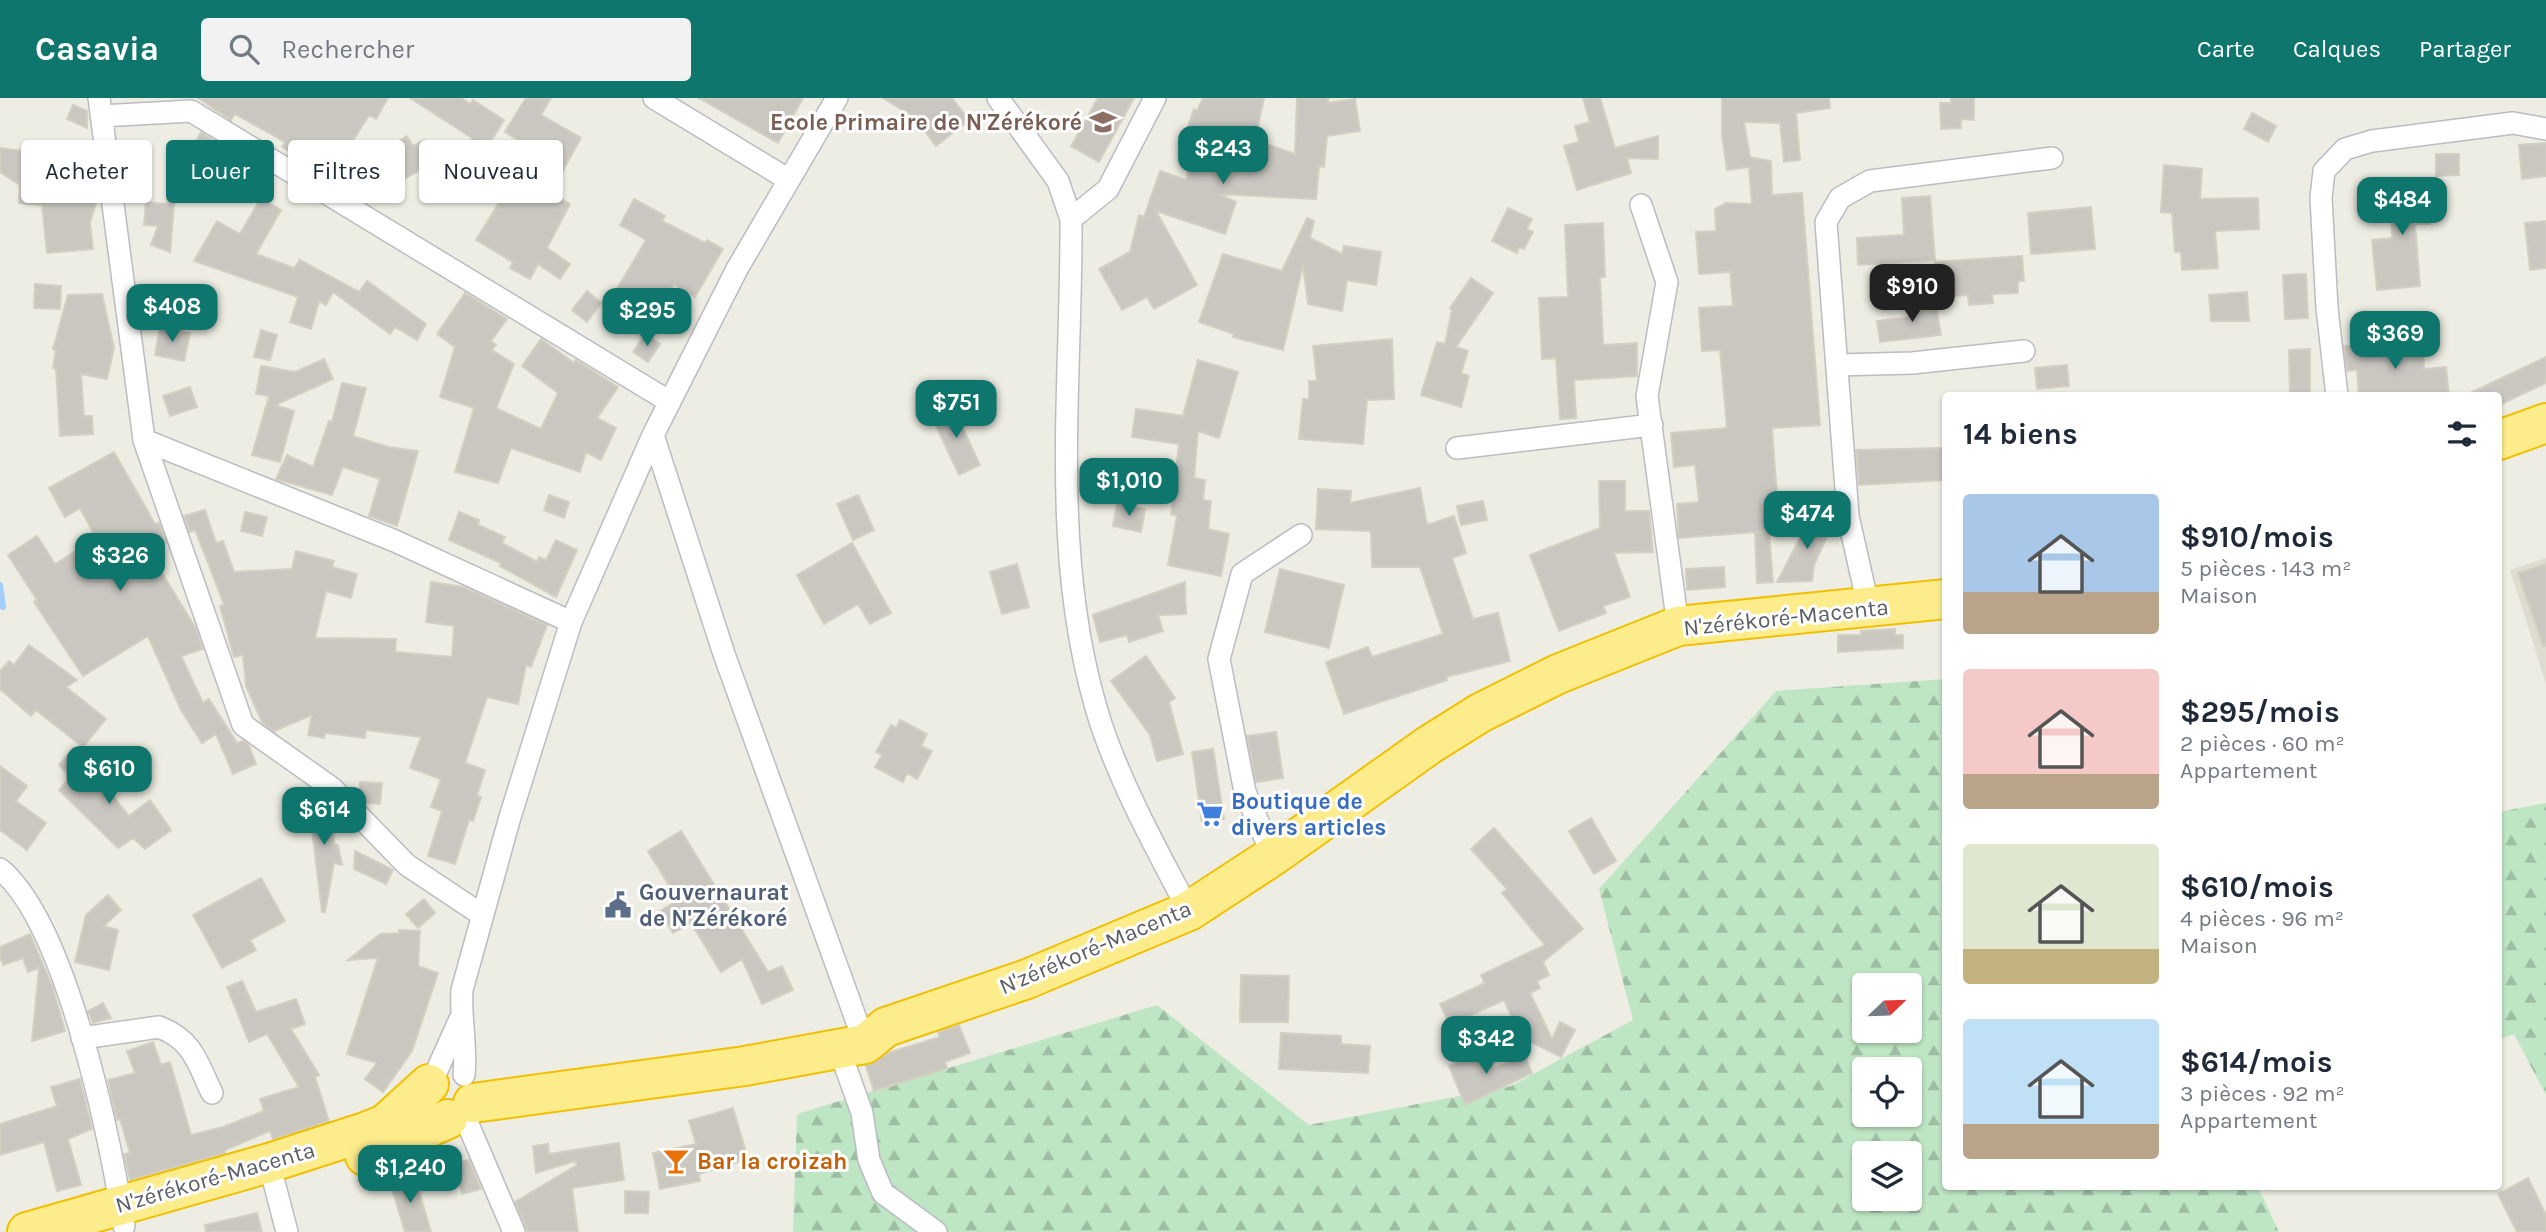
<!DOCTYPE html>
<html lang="fr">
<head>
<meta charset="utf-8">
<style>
  :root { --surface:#fff; --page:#f2f2f3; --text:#1f2937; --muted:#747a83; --accent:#0f766e }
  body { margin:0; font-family:Karla,sans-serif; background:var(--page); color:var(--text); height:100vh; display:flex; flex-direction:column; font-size:26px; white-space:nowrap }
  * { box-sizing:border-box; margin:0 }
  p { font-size:23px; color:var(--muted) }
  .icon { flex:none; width:38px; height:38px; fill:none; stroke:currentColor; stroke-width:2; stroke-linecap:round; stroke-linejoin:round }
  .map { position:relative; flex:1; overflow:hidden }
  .panel { position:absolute; left:1942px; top:294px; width:560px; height:798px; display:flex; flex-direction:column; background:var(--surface); border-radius:7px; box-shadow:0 2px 5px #0004 }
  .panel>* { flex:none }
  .top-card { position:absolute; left:21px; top:42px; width:665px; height:63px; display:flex; gap:14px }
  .needle { width:46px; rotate:67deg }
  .fabs { position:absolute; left:1852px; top:875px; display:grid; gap:14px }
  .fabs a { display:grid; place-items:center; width:70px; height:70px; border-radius:7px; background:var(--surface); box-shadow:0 2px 5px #0004; font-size:35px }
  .price { position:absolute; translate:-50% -60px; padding:0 16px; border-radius:14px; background:var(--accent); color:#fff; font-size:23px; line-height:46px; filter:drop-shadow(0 2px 4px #0008) }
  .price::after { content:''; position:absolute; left:50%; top:42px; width:21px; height:16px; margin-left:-10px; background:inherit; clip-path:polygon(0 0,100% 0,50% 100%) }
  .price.active { background:#222; color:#fff }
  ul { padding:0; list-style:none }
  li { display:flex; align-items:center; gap:21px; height:175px; padding:0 21px }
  li span { display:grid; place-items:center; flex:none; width:196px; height:140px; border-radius:7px; color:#555 }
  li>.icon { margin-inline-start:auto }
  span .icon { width:84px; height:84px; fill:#fffc; stroke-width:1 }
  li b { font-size:30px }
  h2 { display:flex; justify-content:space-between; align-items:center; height:84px; padding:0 21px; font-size:30px }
  .chip { padding:0 24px; border-radius:7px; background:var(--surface); box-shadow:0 2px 5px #0004; font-size:24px; line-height:63px }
  .chip.active { background:var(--accent); color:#fff }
  header { display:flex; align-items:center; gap:42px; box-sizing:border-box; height:98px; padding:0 35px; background:var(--accent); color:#fff }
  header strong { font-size:33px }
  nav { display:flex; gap:38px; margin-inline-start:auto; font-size:24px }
  .search { width:490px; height:63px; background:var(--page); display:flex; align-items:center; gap:18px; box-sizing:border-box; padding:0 24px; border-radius:7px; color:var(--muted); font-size:26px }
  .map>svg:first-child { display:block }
  .education { fill:#dedcd1 }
  .forest { fill:url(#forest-firs); fill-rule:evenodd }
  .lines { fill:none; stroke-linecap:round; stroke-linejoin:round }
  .stream { stroke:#a2cdff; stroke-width:6 }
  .building { fill:#c9c7c0; stroke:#d3cfc1; stroke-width:2 }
  .street-casing { stroke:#bbbcc2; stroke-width:24 }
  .highway-casing { stroke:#f1c000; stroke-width:42 }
  .street { stroke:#fff; stroke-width:21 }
  .highway { stroke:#fdec8b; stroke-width:38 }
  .labels { text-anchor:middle; stroke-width:6; stroke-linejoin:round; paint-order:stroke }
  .education-label { font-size:23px; font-weight:bold; fill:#785e54; stroke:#fff; text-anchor:end }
  .street-label { font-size:23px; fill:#5b5e64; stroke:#fff }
  .shop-label { font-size:23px; font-weight:bold; fill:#366cbe; stroke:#fff; text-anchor:start }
  .service-label { font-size:23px; font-weight:bold; fill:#4e5e75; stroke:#fff; text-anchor:start }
  .food-label { font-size:23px; font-weight:bold; fill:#c56008; stroke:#fff; text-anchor:start }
</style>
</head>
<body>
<header>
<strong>Casavia</strong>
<div class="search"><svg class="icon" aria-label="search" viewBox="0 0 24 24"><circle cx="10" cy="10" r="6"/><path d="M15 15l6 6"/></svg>Rechercher</div>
<nav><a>Carte</a><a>Calques</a><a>Partager</a></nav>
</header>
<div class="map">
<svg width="2546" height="1134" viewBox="0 0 2546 1134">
  <defs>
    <pattern id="forest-firs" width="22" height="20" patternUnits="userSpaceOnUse" patternTransform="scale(1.75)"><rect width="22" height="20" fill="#bfe6c4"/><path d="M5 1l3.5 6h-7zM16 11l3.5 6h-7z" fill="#9ebea3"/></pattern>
  </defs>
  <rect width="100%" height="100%" fill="#eeede3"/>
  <path class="education" d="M2546,460V586L2510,472Z"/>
  <path class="forest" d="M1946,581V1088L2258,1089L2279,1134H793L797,1016L1157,907L1309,1027L1511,988L1633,922L1599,791L1776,593ZM1864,887H1909V933H1864ZM1864,971H1909V1017H1864ZM1864,1055H1909V1101H1864Z
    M2546,705V997L2514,936L2499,942V714Z"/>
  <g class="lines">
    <path class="stream" d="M0,487L3,509"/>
  </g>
  <path class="building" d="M198,0H388L376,21L369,17L334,73L317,62L313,68L282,49L285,44L235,16L231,22Z
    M410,0H461L470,6L473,2L504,22L481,59L516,78L531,50L505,34L526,0H551L541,17L581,40L551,94L570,106L547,150L570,166L560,181L538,166L530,181L510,170L513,164L476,142L505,95L457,68L472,40Z
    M699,0H803L778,45Z
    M883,0H952L969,22L936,48L914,19Z
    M1098,0H1134L1099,64L1071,48Z
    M1203,0H1264L1255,42L1295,56L1297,0H1328V5L1355,1L1360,33L1327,38L1324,69L1319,68L1316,101L1219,96L1236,104L1225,136L1156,113L1197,187L1154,211L1147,199L1122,212L1099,171L1130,154L1139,117L1144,119L1160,73L1186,82L1198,45L1184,40L1194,11L1197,13Z
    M1583,0H1600L1615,50L1658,38V61L1627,60L1631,75L1577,92L1564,48L1579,44L1575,28L1590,24Z
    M1722,0H1829L1830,10L1796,15L1800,62L1784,64L1780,25L1744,24L1750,59L1771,63L1772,97L1802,95L1820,327L1772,330L1777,398L1766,399L1769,433L1679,440L1677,406L1699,404L1695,367L1674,369L1671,335L1727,330L1720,252L1702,253L1699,210L1733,208L1730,174L1699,176L1696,134L1716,133L1715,111L1726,105L1752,106L1749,69L1727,72L1722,37Z
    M1951,0H1974V22L1961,21V30L1941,31L1940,5H1951Z
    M73,7L87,13V30L67,21Z
    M2252,15L2276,28L2268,44L2244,31Z
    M201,34L221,48L189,100L172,89Z
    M407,38L413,48L424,42L436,63L399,84L382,53Z
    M2546,45V78L2522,81L2519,47Z
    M0,50L30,54L97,101L90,125L93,151L47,155L42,107L19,105L20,87L0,74Z
    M2436,56H2459V77L2436,78Z
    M2164,67L2202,71L2200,101L2258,100L2259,131L2215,133L2218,170L2182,172L2181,154H2175L2172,115L2161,114Z
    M2428,84L2430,126H2415L2420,188L2377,192L2372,142L2392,140L2390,85Z
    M170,96L175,97L170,154L151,147L158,128L144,127L146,104L167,106Z
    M1930,98L1935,162L1858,167L1857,140L1904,137L1902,100Z
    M261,100L281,112L256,156L294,170L300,162L359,194L367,183L426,226L417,242L395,229L390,236L333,194L326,207L319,203L311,231L290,224L298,199L194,163L217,123L240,136Z
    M634,101L665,118L662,123L705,145L707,142L723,151L695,199L674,186L656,215L617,191L646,142L620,127Z
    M2091,109L2095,151L2031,156L2028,115Z
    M1508,110L1532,121L1527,131L1533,134L1524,151L1519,149L1517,155L1492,143Z
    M1307,120L1314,123L1310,140L1342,156L1344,148L1381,154L1376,187L1347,182L1342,213L1308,206L1303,167L1283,252L1233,239L1234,236L1199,224L1223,156L1282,173Z
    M2546,123V170L2530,172L2525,125Z
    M1603,125L1605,179H1600L1603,247L1637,245V278L1574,282L1576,320L1560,321L1556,260L1542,261L1539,200L1568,199L1565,127Z
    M2022,158L2024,183H2018V195L1992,196L1993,205L1969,207L1968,197L1937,199L1935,164Z
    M2306,176L2308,220L2285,221L2283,177Z
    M1471,180L1493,195L1456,249L1468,253L1461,275L1469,278L1461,309L1421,297L1437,244L1445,246L1452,212L1450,210Z
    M35,186L61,188L60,211L34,210Z
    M587,193L601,205L587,224L572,212Z
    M2247,194L2249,223H2211L2209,197Z
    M465,195L507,221L491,243L496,247L492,252L514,266L496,310L541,331L558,295L522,268L541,241L574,265L576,262L618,289L597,320L616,330L601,362L586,354L580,374L511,350L498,385L455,374L474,310L440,299L455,249L437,236Z
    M102,196L114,250L107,281L81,276L84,318H92L93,336L60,338L56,271L53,270L56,252L53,251L68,197Z
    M1935,202L1941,237L1880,244L1877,223L1910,219L1908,206Z
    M160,229L190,235L184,263L155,257Z
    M261,232L277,237L270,262L254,259Z
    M646,236L660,246L648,264L633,254Z
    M1392,241L1394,301L1367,302L1363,346L1299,341L1303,301L1309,302V283H1317L1313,248Z
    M2423,244L2424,271L2446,269L2449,298H2359L2357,272L2347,273L2344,248Z
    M2310,251V295H2290L2289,252Z
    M2546,259V285L2499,307V298H2464Z
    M324,261L333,281L275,307L294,313L280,364L252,357L269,298L256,296L261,268L295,274Z
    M1198,262L1238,274L1219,340L1198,333L1194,380L1205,382L1203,402L1211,403L1208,431L1229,436L1221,478L1168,467L1177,418L1171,416L1179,346L1132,339L1136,311L1183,318Z
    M2067,267L2069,288L2037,291L2035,270Z
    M342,285L366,290L353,338L388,349L418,353L397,428L369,418L380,381L343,369L332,397L276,381L287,357L313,369L329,323L332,324Z
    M190,289L197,309L170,318L163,298Z
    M952,307L980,367L959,377L931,317Z
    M1943,350L1945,382L1859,387L1856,352Z
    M114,354L155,426L159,425L166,445L148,452L195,529L203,551L181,558L203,605L209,601L237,645L243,643L248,646L256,666L233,676L216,636L202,645L181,612L148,538L83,578L34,504L37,502L8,457L37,438L55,466L96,440L80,410L65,419L49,390Z
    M1599,383H1625V413H1649L1653,454L1614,455L1630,499L1603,508L1606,515L1559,533L1530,457L1600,430Z
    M1420,390L1427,427L1454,418L1466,455L1452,460L1473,521L1498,515L1510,563L1446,579L1447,582L1344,616L1326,564L1368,549L1372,559L1443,536L1420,469H1372L1371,433L1316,431L1318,391L1351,393L1350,405Z
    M549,397L569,404L564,420L544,412Z
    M858,397L874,432L853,442L837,406Z
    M1483,403L1487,422L1461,427L1457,408Z
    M1117,406L1145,411L1141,434L1113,428Z
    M205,412L216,445L223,443L234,474L292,471L296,453L334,463L332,469L357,476L351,500L326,493L315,540L396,541L395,554L452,559L454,528L426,524L431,484L463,489L547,527L531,569L526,567L518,606L487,599L465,665L485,672L477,697L481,699L473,723L469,722L455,766L428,758L442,713L431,709L441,681L410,670L421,639L366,632L365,640L325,635L324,640L308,637L312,617L274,633L262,624L246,588L243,557L234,559L220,508L224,507L212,475L195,432L190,434L184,418Z
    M245,414L267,419L262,438L241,433Z
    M459,414L479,422L478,427L505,439L502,445L537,464L539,459L546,462L556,442L577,452L556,499L500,468L501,465L449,442Z
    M1813,415L1834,423L1814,467L1812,483L1777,484Z
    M1769,433L1773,484L1757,485L1755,434Z
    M852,445L891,515L870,526L858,506L824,526L797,477Z
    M1017,466L1029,509L1002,516L990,474Z
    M2546,466V548H2543L2518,475Z
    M1724,469L1725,489L1687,492L1686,471Z
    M1280,471L1344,487L1329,550L1265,534Z
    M1185,484L1186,516L1158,517L1163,533L1129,544L1127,537L1100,544L1093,517Z
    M1895,531V537H1903V550L1838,554V537H1861V533Z
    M29,547L77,582L66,589L106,621L83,649L36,612L31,618L0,591V573L9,563L14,567Z
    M1146,558L1175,600L1169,604L1183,656L1157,663L1150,637L1111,583Z
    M900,622L927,636L921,648L932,653L917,681L907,675L903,684L875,669L882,657L876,654L891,627L896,630Z
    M1276,634L1283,680L1256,684L1247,638Z
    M74,650L101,675L98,679L129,718L150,702L171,732L145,751L133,740L118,750L59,692L71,679L59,667Z
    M1213,651L1224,721L1202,724L1192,654Z
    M0,668L27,688L16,703L46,725L27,752L0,732Z
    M360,684L382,685L380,706L365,705L359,699Z
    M326,703L331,707L334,746L338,747L342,767L334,765L325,814H322L309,706Z
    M1591,720L1616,763L1594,776L1569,733Z
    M1494,730L1583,831L1543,864L1549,877L1537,883L1540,890L1530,895L1552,941L1560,924L1575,932L1561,959L1521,939L1504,902L1450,927L1440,906L1485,885L1481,877L1545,847L1502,795L1507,791L1471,751Z
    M681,733L768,874L782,868L793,892L762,906L742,861L721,874L691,825L673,835L660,813L678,802L648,753Z
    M355,753L393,772L386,786L354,771Z
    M261,780L285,823L250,842L256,852L222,870L193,817Z
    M108,797L121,812L104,828L118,832L109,872L75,864L86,817Z
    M424,801L435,815L418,830L406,816Z
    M399,832L420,833L418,868L438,875L412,953L383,994L365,981L377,965L347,956L378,860L348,862L380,836L399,835Z
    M30,836L53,890L65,933L32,943L39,870L28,874L23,860L3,867L0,858V849Z
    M1241,877L1289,878L1288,924H1240Z
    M242,883L256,914L296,901L305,926L291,931L319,977L315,979L329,1023L273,1041L270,1033L225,1052V1055L130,1082L124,1056L130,1055L120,1021L117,1022L108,982L135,975L127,953L153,944L161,967L170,964L191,1037L223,1029L264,1013L260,1001L299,989L267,936L249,944L227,889Z
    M103,905L111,920L93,925L88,913Z
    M959,927L970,955L945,964L947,970L874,993L866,968L888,955L940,939L938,934Z
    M1281,935L1341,938V946L1370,948L1368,975L1279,971Z
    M1487,953L1494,970L1525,958L1532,975L1465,1007L1449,968Z
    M80,981L92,1031L68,1041L81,1087L57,1093L44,1044L0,1057V1026L57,1008L51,989Z
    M733,1010L748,1061L699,1076L700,1083L660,1091L653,1055L696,1046L689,1023Z
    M619,1045L624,1082L572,1090L578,1134H528L515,1104L577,1067L575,1063L536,1075L533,1048L548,1046L549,1056Z
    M469,1062L481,1091L462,1096L453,1066Z
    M414,1077L431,1134H405L390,1084Z
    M2528,1080L2546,1117V1134H2517L2498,1096Z
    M625,1093L649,1094L648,1115H625Z
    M257,1115L262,1134H206L205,1127Z"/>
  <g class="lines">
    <g class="street-casing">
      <path id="street" d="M99,0L144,342L243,627L332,690L407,767L482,817
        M654,0L789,82
        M998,0L1058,83L1071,121C1072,290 1048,462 1101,626C1123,691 1157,752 1189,813
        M101,18L191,13L670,304
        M1641,107L1667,184L1647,298L1678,528
        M1071,121L1108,91L1155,0
        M1837,267L1912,265L2024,253
        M2337,298L2327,210L2321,100L2324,73L2345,51L2372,43L2513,25L2546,31
        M653,337L724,556L865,946
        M144,342L395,443L571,524
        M1457,350L1652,327
        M1869,511L1848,418L1826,124L1840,100L1870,83L2052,60
        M1273,758L1245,694L1219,561L1242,476L1301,437
        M0,771C67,826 110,1041 124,1128
        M82,940L159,929C193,942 197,964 212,995
        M839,951L862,1015L869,1062L883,1095L936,1134
        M464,977C467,948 460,921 462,892L510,719L571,524L653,337L737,171L837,0
        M434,979L460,921
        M464,1017L514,1134
        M269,1065L287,1134"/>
    </g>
    <g class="highway-casing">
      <path id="highway" d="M2499,342L2546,325
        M473,1005L745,968L865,946L886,929L1027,881L1189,813L1273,758L1429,647L1480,615L1558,576L1678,528L1946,501
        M365,1058L448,1021
        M27,1134L269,1065L365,1034L385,1026L429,986"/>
    </g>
    <use href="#street" class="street"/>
    <use href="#highway" class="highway"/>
  </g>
  <defs>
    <g id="school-bare" transform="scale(2.1)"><path d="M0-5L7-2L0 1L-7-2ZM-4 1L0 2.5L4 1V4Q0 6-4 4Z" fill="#8d6e63" stroke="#fff" stroke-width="2.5" paint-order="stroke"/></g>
    <g id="supermarket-bare" transform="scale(2.1)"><path d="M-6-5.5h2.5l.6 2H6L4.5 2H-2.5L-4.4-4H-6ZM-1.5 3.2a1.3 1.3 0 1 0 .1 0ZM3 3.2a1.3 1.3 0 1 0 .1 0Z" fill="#3f7fe0" stroke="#fff" stroke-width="2.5" paint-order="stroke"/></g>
    <g id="civic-bare" transform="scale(2.1)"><path d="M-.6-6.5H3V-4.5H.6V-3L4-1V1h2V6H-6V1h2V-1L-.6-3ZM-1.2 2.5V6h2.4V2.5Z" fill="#5c6f8a" stroke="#fff" stroke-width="2.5" paint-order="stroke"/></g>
    <g id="bar-bare" transform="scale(2.1)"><path d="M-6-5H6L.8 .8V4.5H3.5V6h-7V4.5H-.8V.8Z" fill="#e8710a" stroke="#fff" stroke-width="2.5" paint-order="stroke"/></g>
  </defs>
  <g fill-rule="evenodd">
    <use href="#school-bare" x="1103" y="24"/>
    <use href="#supermarket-bare" x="1210" y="716"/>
    <use href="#civic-bare" x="618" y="807"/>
    <use href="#bar-bare" x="676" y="1063"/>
  </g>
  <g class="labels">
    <g class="education-label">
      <text x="1082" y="32">Ecole Primaire de N'Zérékoré</text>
    </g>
    <g class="street-label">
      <text transform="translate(1786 519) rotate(-6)" y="8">N'zérékoré-Macenta</text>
      <text transform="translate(1095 849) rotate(-23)" y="8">N'zérékoré-Macenta</text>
      <text transform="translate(215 1079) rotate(-16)" y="8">N'zérékoré-Macenta</text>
    </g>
    <g class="shop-label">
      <text x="1231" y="711">Boutique de<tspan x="1231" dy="26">divers articles</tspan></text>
    </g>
    <g class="service-label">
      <text x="639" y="802">Gouvernaurat<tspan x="639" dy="26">de N'Zérékoré</tspan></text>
    </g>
    <g class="food-label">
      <text x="697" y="1071">Bar la croizah</text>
    </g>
  </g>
</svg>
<div class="fabs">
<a><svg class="needle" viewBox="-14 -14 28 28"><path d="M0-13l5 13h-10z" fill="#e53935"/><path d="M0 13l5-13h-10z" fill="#747a83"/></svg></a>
<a><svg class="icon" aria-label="locate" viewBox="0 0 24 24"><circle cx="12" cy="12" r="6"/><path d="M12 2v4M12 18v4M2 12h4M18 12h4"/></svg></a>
<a><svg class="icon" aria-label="layers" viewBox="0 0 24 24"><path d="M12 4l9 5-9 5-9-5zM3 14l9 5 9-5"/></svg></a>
</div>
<b class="price" style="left:1223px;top:88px">$243</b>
<b class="price" style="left:2402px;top:139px">$484</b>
<b class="price active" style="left:1912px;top:226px">$910</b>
<b class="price" style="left:172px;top:246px">$408</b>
<b class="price" style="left:647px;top:250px">$295</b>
<b class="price" style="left:2395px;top:273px">$369</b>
<b class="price" style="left:956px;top:342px">$751</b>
<b class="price" style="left:1129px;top:420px">$1,010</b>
<b class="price" style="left:1807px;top:453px">$474</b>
<b class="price" style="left:120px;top:495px">$326</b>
<b class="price" style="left:109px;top:708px">$610</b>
<b class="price" style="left:324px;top:749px">$614</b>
<b class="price" style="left:1486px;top:978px">$342</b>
<b class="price" style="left:410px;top:1107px">$1,240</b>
<div class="top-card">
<a class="chip">Acheter</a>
<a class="chip active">Louer</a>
<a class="chip">Filtres</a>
<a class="chip">Nouveau</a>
</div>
<section class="panel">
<h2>14 biens<svg class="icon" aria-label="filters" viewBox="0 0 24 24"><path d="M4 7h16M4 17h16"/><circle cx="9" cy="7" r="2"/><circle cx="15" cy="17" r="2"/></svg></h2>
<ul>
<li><span style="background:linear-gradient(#a9c7e8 70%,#b9a48a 0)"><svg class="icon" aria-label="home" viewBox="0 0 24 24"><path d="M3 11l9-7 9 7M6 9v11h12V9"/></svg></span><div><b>$910/mois</b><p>5 pièces · 143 m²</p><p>Maison</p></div></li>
<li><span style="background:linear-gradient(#f6c9c9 75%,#b9a48a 0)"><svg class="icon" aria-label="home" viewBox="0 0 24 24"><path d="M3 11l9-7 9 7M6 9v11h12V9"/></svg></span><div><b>$295/mois</b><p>2 pièces · 60 m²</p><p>Appartement</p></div></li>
<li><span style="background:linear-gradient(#dfe7d0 75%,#c2b280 0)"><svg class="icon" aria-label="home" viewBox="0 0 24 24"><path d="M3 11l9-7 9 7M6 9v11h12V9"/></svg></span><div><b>$610/mois</b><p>4 pièces · 96 m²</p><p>Maison</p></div></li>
<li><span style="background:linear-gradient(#bfe0f5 75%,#b9a48a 0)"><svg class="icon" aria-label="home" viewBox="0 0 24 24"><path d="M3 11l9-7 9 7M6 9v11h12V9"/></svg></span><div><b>$614/mois</b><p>3 pièces · 92 m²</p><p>Appartement</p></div></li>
</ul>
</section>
</div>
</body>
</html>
